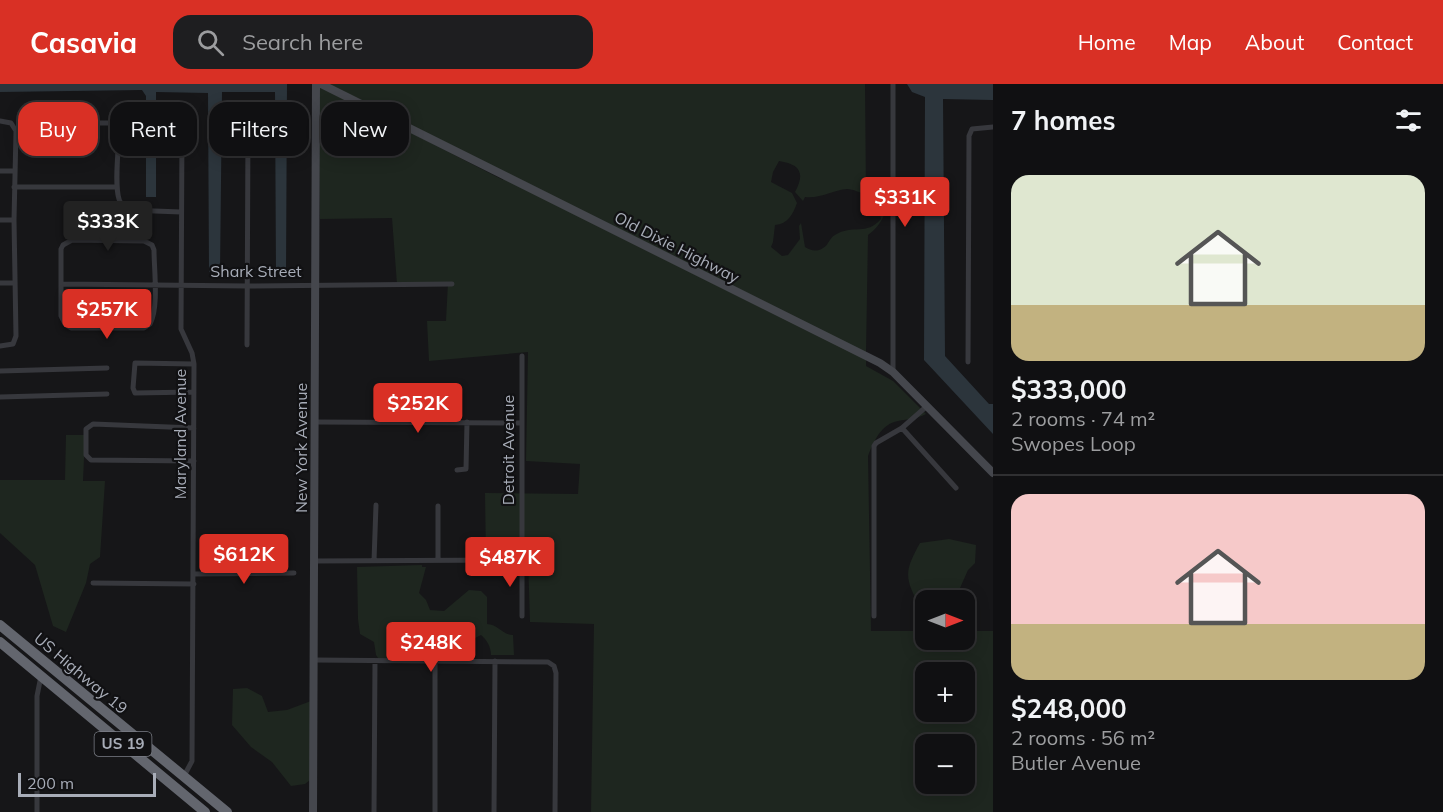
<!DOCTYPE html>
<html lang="en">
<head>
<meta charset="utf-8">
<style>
  :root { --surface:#101012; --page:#1e1e20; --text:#f1f3f6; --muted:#9c9d9f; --line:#303032; --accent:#d93025 }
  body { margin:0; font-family:Mulish,sans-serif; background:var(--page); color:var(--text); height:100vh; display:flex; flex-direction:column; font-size:22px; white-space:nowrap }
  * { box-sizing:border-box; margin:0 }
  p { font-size:20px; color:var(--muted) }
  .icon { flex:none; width:33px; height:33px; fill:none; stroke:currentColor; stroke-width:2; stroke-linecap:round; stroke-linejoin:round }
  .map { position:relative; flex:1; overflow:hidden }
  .details { display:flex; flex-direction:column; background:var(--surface); width:450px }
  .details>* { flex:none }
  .top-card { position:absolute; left:18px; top:18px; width:570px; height:54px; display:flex; gap:12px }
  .needle { width:39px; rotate:90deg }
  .controls { position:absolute; left:915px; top:506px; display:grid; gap:12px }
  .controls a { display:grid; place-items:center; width:60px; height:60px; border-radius:12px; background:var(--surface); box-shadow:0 3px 15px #0003,0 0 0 2px var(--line); font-size:30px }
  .scale { position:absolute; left:18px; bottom:15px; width:138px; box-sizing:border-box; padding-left:6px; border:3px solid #a8adb8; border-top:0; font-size:16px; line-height:21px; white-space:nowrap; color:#a8adb8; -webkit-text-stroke:4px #111113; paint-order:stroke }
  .price { position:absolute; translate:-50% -51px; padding:0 14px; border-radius:6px; background:var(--accent); color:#fff; font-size:20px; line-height:39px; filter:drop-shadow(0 2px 3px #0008) }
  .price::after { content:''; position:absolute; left:50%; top:36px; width:18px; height:14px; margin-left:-9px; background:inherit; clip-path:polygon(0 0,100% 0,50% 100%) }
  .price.on { background:#222; color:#fff }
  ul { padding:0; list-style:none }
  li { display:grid; align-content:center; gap:12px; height:318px; padding:0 18px }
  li+li { border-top:2px solid var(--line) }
  li span { display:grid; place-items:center; height:186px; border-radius:18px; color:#555 }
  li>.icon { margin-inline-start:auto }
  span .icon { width:108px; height:108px; fill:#fffc; stroke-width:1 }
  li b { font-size:26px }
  h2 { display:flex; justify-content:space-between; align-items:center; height:72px; padding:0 18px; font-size:26px }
  .tag { padding:0 21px; border-radius:18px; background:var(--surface); box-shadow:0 3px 15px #0003,0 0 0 2px var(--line); font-size:21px; line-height:54px }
  .tag.on { background:var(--accent); color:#fff }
  header { display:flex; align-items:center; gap:36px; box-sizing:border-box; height:84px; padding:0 30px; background:var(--accent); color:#fff }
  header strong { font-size:28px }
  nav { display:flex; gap:33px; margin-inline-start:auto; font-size:21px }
  .search { width:420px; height:54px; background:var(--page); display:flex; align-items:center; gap:15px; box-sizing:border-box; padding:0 21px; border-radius:18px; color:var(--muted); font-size:22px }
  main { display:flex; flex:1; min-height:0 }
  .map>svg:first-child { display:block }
  .green { fill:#1e261f; fill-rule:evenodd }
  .water { fill:#2c353c }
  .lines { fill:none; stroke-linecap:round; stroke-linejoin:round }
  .street { stroke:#37383d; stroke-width:5 }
  .secondary { stroke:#45474d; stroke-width:8 }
  .highway { stroke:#63666e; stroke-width:10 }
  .labels { text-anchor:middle; stroke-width:4.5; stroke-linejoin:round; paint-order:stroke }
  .shield { fill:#111113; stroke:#7b7e86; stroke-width:1.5 }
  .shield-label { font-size:15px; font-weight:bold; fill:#a8adb8 }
  .street-label { font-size:16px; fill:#a8adb8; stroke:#111113 }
</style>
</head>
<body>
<header>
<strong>Casavia</strong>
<div class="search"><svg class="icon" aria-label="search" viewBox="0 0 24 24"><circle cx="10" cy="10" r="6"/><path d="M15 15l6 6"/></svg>Search here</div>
<nav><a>Home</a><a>Map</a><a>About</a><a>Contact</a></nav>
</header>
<main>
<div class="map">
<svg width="993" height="728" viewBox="0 0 993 728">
  <rect width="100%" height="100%" fill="#161618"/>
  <path class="green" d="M326,0H865L866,110C859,109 854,105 847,105C833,106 820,115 805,113L803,117L795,108C806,88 799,80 779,77L773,88L771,98L792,109L797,119C793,130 788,140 775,141L773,158L771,163L782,172L788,171L800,155L799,142L801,139L805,163C811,167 817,168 823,164C829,161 829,154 835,151C852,140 867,152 881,135L880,131L882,123L885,129C881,139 876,145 868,151L866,269Z
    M318,1L503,96L504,94L866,275V282L893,297L926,330C916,335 908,335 898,337C881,340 874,357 868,372L871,547H925L926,555H964L965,547H993V728H591L594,540L530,538L528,474L486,476L485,409L578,410L580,380L526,377L528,268L429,277L427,237H446L448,199L397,200L392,134L320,135ZM926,588H964V627H926ZM926,660H964V699H926Z
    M66,351H85L83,397H105L100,473L90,480L86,499L66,548L53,542L35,481L0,449V396H65Z
    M949,455L976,461L975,479L968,486L960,504L948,516H926L925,524H921C904,494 904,488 920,459Z
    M422,481V483H426L419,509L426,516L430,526L444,527L469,506L481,507L487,513V540C498,540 502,551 513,551L514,571H491C491,563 487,556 481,551L475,554C458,543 451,539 430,540L418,551L407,549L396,557L391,573L381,578L376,571L374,558L360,550L358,535L357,483Z
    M247,604L262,612L268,628L287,626L311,617L310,696L305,700L291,702L272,678L251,663L232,641L233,605Z"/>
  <path class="water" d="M0,0H287L286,190H276L275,8H222L220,188H209L208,9L156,8V113H146V12L142,6L0,8Z
    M907,0H993V16L943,15L945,272L989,320H993V350L924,276L925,13L912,8Z"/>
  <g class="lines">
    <path class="street" d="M0,37L11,39L16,47L33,50L52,49L80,39H109L117,41L119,46C119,64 114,99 119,115C120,120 124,122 128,126L181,128
      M182,43L181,245L192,269L194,280L192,677L184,692
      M0,87H15
      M14,103H117
      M0,136H14
      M72,156L144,157L152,161L154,166C154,186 159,223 150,240L144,244H71L65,240L61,232V165L63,161Z
      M119,156V133
      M0,199H15
      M61,200L248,202L452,200
      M247,261L248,43
      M0,262L13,260L16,252L14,136L16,47
      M522,272V532
      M968,278L969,52L972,45L993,43
      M0,287L107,284
      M893,288V0
      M194,308L135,309L133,304L135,279L194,280
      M0,313L107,310
      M315,338L521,339
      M902,344L956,404
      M194,377L91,376L86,371V345L93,340L194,344
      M457,386L466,385L467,338
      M438,422V476
      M314,477L521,476
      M374,477L376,421
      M193,490L294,489
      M93,499L194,500
      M874,532V362L876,359L902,344L927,322
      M315,576L548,578L554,582L556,589L555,728
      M37,728V612L41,592
      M374,728L375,577
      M435,728V577
      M494,728L495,577"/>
    <path class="secondary" d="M321,0L880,279L893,288L993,389
      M313,728L316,0"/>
    <path class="highway" d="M0,541L227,728
      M0,558L205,728"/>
  </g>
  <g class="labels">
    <rect class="shield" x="94.5" y="648" width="57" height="24" rx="4.5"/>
    <g class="shield-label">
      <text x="123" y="665">US 19</text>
    </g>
    <g class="street-label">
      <text transform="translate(677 163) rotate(27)" y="6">Old Dixie Highway</text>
      <text x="256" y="193">Shark Street</text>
      <text transform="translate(180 350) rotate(-90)" y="6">Maryland Avenue</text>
      <text transform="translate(301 364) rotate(-90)" y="6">New York Avenue</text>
      <text transform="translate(508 366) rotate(-90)" y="6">Detroit Avenue</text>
      <text transform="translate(81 589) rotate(40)" y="6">US Highway 19</text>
    </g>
  </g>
</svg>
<div class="controls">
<a><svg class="needle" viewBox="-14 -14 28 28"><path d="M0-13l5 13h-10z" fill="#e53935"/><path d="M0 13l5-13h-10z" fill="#9c9d9f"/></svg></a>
<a>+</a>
<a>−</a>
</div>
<div class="scale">200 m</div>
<b class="price" style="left:905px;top:144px">$331K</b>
<b class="price on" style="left:108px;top:168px">$333K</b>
<b class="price" style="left:107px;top:256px">$257K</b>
<b class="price" style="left:418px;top:350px">$252K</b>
<b class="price" style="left:244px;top:501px">$612K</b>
<b class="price" style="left:510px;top:504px">$487K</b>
<b class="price" style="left:431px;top:589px">$248K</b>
<div class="top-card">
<a class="tag on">Buy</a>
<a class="tag">Rent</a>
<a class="tag">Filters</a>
<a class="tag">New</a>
</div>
</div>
<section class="details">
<h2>7 homes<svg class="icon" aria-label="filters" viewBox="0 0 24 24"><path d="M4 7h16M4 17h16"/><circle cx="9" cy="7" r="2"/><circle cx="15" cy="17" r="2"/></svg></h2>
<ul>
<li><span style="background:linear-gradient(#dfe7d0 70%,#c2b280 0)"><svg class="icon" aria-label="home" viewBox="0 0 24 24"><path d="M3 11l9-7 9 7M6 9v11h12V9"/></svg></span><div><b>$333,000</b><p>2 rooms · 74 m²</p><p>Swopes Loop</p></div></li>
<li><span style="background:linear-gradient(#f6c9c9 70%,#c2b280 0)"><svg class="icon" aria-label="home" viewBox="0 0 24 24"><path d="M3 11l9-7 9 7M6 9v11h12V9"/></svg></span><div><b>$248,000</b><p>2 rooms · 56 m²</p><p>Butler Avenue</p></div></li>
</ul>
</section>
</main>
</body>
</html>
